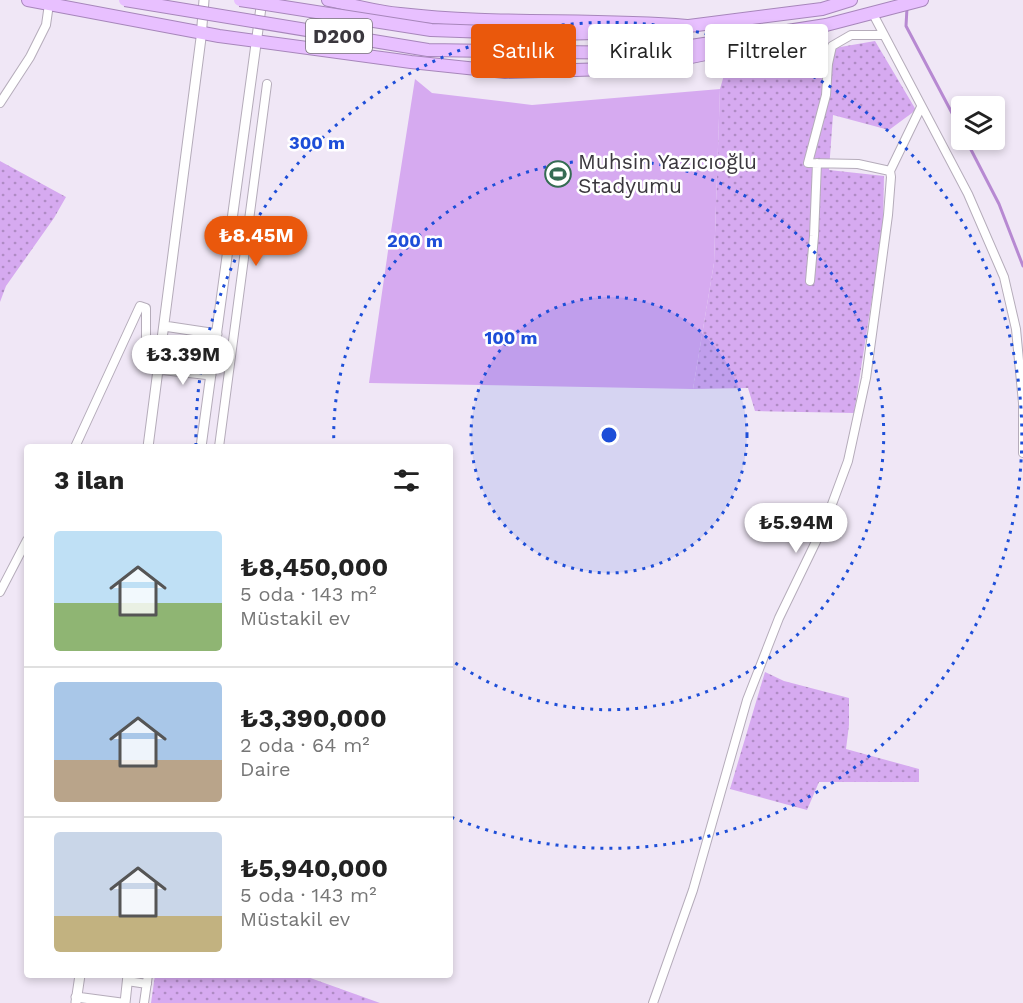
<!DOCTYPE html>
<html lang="tr">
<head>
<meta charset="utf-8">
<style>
  :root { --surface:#fff; --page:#f2f2f2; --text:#222; --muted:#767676; --line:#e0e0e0; --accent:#ea580c }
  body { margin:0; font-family:"Work Sans",sans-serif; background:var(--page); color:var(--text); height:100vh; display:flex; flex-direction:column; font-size:22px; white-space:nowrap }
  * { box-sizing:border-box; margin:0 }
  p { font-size:20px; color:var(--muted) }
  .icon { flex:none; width:33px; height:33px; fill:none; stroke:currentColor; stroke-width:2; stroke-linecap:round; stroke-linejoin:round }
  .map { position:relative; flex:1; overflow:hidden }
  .panel { position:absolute; left:24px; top:444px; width:429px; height:534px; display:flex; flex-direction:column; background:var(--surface); border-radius:6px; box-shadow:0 3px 9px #0003 }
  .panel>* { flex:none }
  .hud { position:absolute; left:471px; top:24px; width:462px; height:54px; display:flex; gap:12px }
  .tools { position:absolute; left:951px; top:96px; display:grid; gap:12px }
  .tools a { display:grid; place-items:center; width:54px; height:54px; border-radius:6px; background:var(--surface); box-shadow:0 3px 9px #0003; font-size:30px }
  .price { position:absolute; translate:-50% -51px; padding:0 14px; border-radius:21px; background:#fff; color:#222; font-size:20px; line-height:39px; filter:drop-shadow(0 2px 3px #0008) }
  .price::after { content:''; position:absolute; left:50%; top:36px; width:18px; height:14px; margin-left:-9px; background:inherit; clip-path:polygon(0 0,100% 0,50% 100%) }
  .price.current { background:var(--accent); color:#fff }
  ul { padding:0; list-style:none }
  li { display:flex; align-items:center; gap:18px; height:150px; padding:0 30px }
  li+li { border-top:2px solid var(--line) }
  li span { display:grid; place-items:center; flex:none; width:168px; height:120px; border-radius:6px; color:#555 }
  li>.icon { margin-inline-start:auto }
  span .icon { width:72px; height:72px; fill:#fffc; stroke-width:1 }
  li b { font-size:26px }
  h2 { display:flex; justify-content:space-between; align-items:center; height:72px; padding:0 30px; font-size:26px }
  .pill { padding:0 21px; border-radius:6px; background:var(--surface); box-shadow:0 3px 9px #0003; font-size:21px; line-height:54px }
  .pill.current { background:var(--accent); color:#fff }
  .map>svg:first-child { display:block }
  .grass { fill:url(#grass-dots) }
  .garden { fill:#d6aaf0 }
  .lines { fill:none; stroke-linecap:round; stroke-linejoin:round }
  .stream { stroke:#b789d2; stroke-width:3 }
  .minor-casing { stroke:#b5acba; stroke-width:10 }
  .tertiary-casing { stroke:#b5acba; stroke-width:11 }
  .trunk-casing { stroke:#a786bb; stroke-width:14 }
  .minor { stroke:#fff; stroke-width:8 }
  .tertiary { stroke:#fff; stroke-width:9 }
  .trunk { stroke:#e8c0ff; stroke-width:12 }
  .trunk-bridge-casing { stroke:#a786bb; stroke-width:14; stroke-linecap:butt }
  .trunk-bridge { stroke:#e8c0ff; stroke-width:12 }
  .ring { fill:none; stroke:#1d4ed8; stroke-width:3; stroke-dasharray:3 6 }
  .labels { text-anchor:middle; stroke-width:5; stroke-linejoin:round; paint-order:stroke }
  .shield { fill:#fff; stroke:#757377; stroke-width:1.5 }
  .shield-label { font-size:20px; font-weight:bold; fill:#3a373d }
  .poi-label { font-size:21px; fill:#3a373d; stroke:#fff; text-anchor:start }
  .centre { fill:#1d4ed8; stroke:#fff; stroke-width:3 }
  .ring-label { font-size:18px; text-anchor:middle; font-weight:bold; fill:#1d4ed8; stroke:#fff; stroke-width:5; stroke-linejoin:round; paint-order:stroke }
</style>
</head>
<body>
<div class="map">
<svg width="1023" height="1003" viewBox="0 0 1023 1003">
  <defs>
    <pattern id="grass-dots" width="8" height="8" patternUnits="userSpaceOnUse" patternTransform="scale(1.5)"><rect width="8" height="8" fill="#d6aaf0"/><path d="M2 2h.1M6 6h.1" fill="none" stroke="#af8bc4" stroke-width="1.8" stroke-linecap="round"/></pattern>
  </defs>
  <rect width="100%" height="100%" fill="#f0e7f6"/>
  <path class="grass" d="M875,41L916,110L889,130L833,115L829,170L884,176L883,228L854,413L755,411L748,388L693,389L714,263L720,89L724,75L735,59L800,54Z
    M0,161L66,197L54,218L6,286L0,302Z
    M765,672L784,681L849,698V725L846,749L919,769V782H819L807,810L730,789Z
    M155,975H302L380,1003H151Z"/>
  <path class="garden" d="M415,79L432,93L532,105L720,89L714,263L693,389L369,383L389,244Z"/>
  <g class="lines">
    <path class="stream" d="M907,8L906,26L962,132
      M966,140L999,204L1023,266"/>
    <g class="minor-casing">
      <path id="minor" d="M872,12L968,194L1004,277L1016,329L1023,403V453
        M884,35H851L832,46L828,64L826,95L808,163L858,164L890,171
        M0,103L30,57L46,25L49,4
        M810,281L814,236L817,163
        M75,447L140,306L146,308V349L161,351
        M219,447L267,84
        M0,592L27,540
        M127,981L147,984
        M144,1003L148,975
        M653,1003L693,890L747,700L779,618L825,523L848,461L866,378L878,290L888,215L891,177L890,171L921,107"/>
    </g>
    <g class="tertiary-casing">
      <path id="tertiary" d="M164,326L217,334
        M158,369L211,375
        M148,447L201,38L204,0
        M201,447L262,0
        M76,997L121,1003
        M76,1002L80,975
        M125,1003L128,975"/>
    </g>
    <g class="trunk-casing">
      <path id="trunk" d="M28,0L219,36L411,62L505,72L608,69L657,64L740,47L772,34
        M328,0C352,5 376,12 400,14C495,25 592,18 687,26
        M681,27L822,9L851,0
        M551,34L644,32L664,29
        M556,52L646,53L826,25L922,0"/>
    </g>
    <use href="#minor" class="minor"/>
    <use href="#tertiary" class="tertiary"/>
    <use href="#trunk" class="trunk"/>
    <g class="trunk-bridge-casing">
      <path id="trunk-bridge" d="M125,0L428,50L556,52
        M240,0L431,30L551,34"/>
    </g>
    <use href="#trunk-bridge" class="trunk-bridge"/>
  </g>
  <circle cx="609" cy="435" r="138" fill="#1d4ed8" fill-opacity=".12"/>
  <g class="ring">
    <circle cx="609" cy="435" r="138"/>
    <path d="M334 447A275 275 0 1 1 451 660"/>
    <path d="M196 446A413 413 0 1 1 451 817"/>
  </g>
  <defs>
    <g id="stadium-ring" transform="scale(1.35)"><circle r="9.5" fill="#fff" stroke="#356c53" stroke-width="1.5"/><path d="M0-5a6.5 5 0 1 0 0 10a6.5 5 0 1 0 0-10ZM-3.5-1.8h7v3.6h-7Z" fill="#356c53"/></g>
  </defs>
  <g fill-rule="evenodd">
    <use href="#stadium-ring" x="558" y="174"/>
  </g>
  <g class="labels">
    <rect class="shield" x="306" y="19" width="66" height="34" rx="4.5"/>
    <g class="shield-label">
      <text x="339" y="43">D200</text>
    </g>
    <g class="poi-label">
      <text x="578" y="169">Muhsin Yazıcıoğlu<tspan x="578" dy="24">Stadyumu</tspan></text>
    </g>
  </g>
  <circle cx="609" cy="435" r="9" class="centre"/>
  <g class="ring-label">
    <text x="317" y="149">300 m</text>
    <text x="415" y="247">200 m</text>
    <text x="511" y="344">100 m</text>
  </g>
</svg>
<div class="tools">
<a><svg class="icon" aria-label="layers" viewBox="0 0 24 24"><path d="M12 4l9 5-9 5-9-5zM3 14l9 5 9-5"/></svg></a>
</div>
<b class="price current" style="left:256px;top:267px">₺8.45M</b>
<b class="price" style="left:183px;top:386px">₺3.39M</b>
<b class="price" style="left:796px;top:554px">₺5.94M</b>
<div class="hud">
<a class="pill current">Satılık</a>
<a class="pill">Kiralık</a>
<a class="pill">Filtreler</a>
</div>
<section class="panel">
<h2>3 ilan<svg class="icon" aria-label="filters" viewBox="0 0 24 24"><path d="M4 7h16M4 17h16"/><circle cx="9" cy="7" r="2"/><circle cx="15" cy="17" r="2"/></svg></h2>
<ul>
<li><span style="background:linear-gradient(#bfe0f5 60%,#8fb573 0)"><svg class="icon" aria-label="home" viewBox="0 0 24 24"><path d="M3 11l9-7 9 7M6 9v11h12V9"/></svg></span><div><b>₺8,450,000</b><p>5 oda · 143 m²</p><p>Müstakil ev</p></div></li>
<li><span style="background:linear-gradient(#a9c7e8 65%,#b9a48a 0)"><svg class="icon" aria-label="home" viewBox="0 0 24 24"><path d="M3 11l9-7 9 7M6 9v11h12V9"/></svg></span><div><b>₺3,390,000</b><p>2 oda · 64 m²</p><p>Daire</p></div></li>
<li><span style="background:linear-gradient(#c9d6e8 70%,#c2b280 0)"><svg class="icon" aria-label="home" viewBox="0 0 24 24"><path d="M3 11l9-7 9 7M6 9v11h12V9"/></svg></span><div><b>₺5,940,000</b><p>5 oda · 143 m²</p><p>Müstakil ev</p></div></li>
</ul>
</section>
</div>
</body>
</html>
